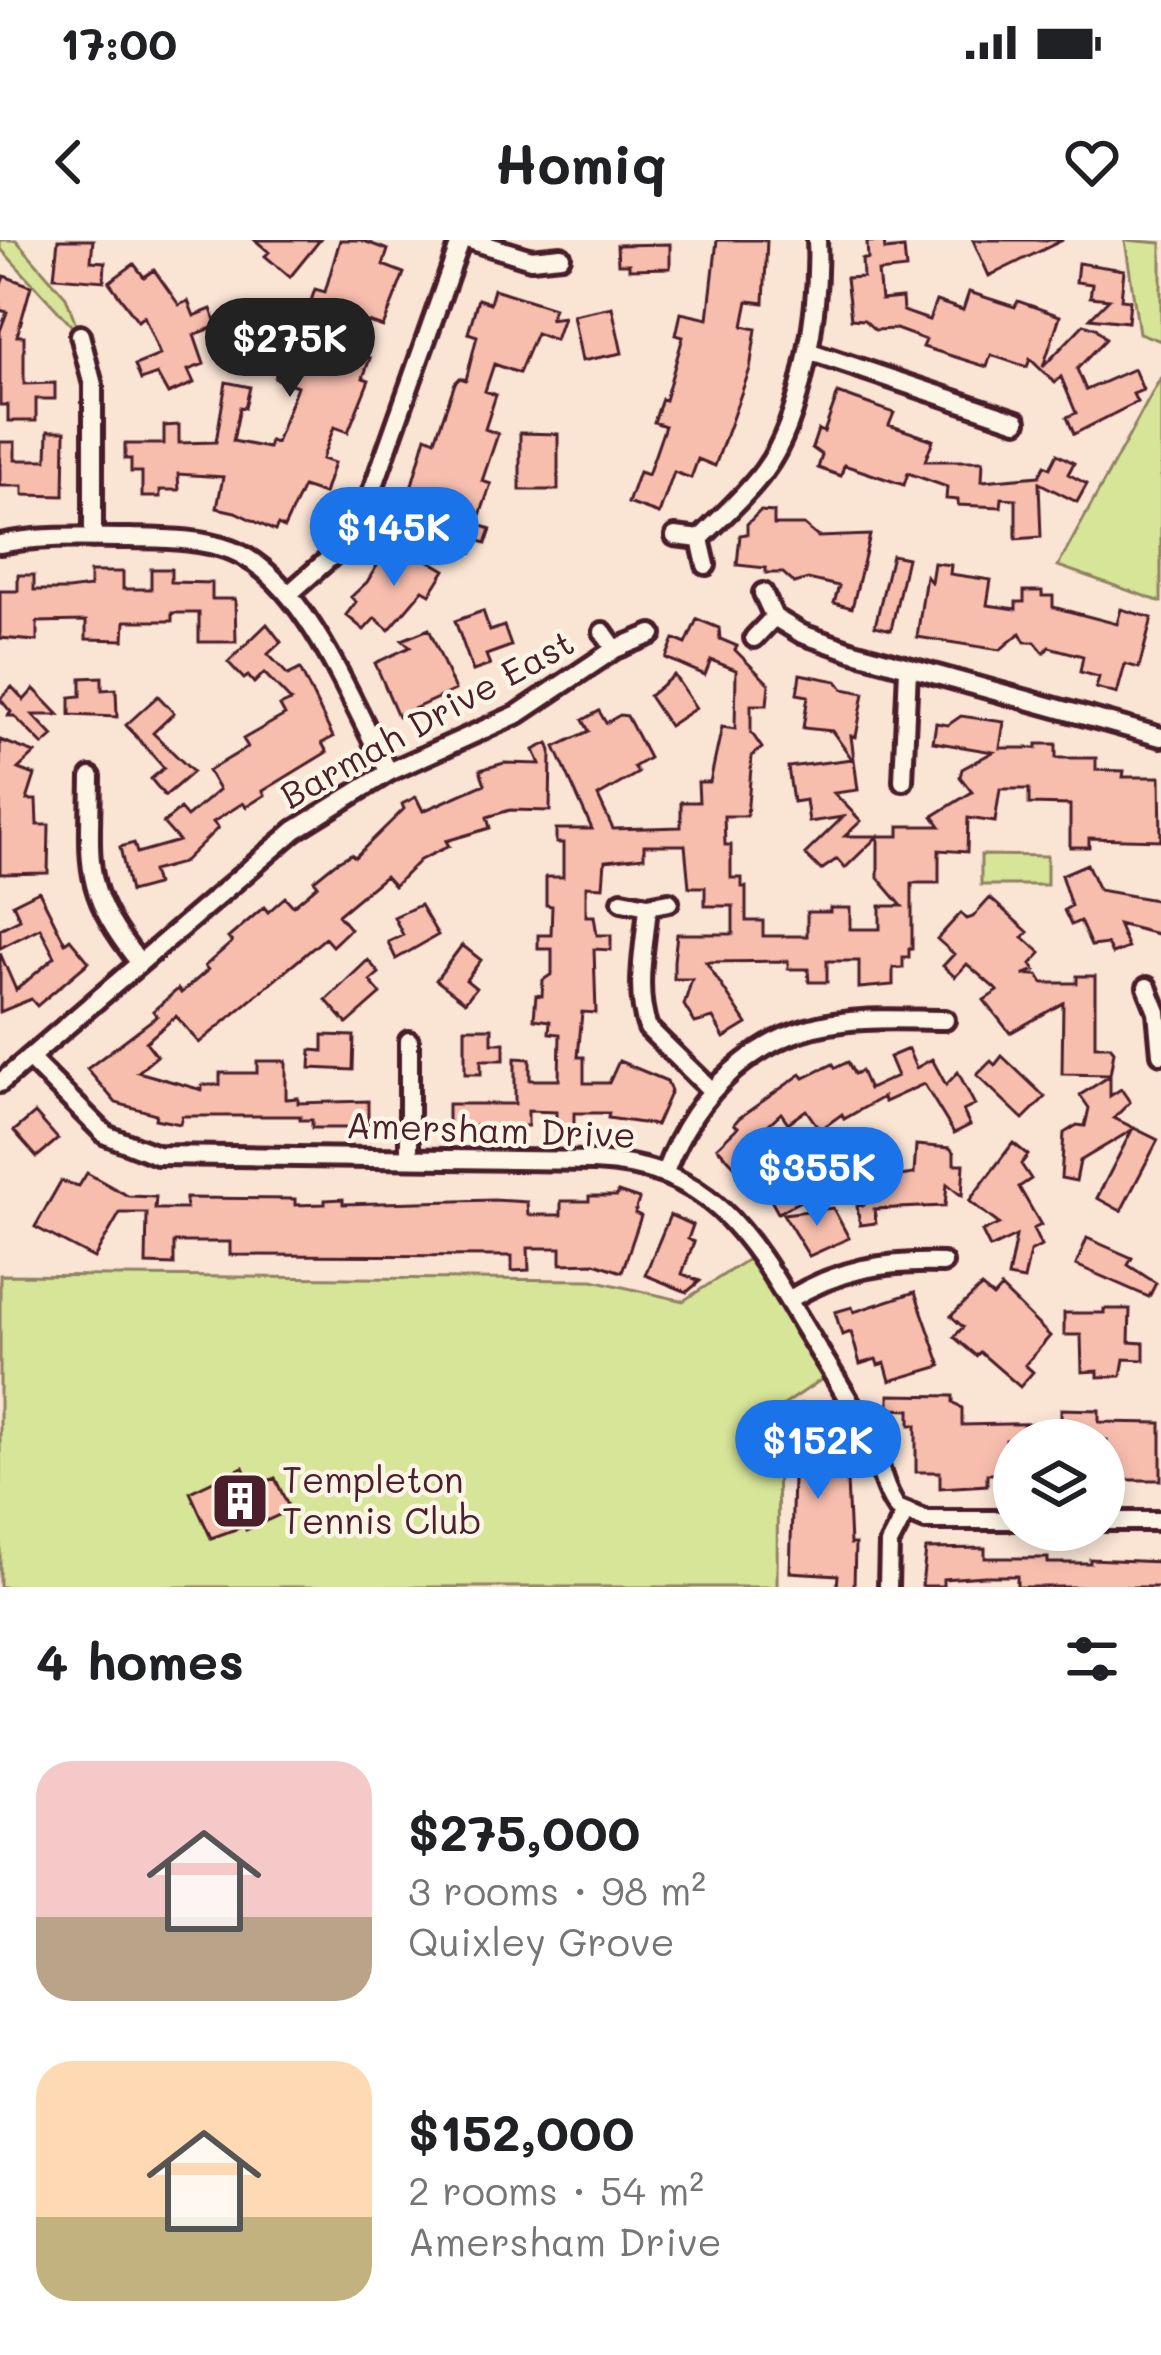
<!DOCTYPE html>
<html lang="en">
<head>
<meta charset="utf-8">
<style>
  :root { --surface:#fff; --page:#f6f6f6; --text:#202124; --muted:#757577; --accent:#1a73e8 }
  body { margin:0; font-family:Mali,sans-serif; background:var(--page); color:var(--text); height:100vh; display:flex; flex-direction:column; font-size:45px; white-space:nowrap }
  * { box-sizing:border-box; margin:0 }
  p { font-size:39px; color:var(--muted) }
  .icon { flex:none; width:66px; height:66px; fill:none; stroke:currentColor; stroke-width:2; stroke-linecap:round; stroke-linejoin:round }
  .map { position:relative; height:1347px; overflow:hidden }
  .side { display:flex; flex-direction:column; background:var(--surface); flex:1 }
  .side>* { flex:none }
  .fabs { position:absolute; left:993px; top:1179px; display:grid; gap:24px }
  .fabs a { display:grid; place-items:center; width:132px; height:132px; border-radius:50%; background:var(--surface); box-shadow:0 6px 18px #0003; font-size:60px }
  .price { position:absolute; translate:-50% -102px; padding:0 27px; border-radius:42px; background:var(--accent); color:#fff; font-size:39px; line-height:78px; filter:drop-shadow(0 3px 6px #0008) }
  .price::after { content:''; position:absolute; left:50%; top:72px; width:36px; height:27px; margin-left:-18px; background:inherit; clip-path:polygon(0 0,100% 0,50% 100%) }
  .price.selected { background:#222; color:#fff }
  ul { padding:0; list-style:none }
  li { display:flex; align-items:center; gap:36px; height:300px; padding:0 36px }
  li span { display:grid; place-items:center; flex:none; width:336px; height:240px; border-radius:36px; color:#555 }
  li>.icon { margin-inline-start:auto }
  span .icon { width:144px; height:144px; fill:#fffc; stroke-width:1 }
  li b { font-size:51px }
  h2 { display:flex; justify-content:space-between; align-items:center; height:144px; padding:0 36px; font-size:51px }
  .status { display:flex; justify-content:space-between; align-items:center; height:84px; padding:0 60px; background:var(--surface); direction:ltr }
  .status svg { height:33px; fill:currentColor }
  header { display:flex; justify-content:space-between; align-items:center; height:156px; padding:0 36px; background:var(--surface); font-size:54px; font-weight:700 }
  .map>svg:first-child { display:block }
  .green { fill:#d6e598; stroke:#908262; stroke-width:3 }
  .building { fill:#f7beae; stroke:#4a1f2b; stroke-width:3 }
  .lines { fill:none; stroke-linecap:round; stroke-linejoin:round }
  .street-casing { stroke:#4a1f2b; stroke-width:26 }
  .street { stroke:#fcf5e5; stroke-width:16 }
  .labels { text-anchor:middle; stroke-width:9; stroke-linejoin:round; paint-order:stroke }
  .street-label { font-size:36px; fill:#4a1f2b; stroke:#fcf5e5 }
  .poi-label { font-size:36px; fill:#4a1f2b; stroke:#fcf5e5; text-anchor:start }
</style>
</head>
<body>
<div class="status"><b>17:00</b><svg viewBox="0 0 49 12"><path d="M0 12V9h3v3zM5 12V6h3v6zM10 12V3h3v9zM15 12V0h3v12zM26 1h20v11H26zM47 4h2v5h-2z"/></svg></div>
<header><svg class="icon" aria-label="back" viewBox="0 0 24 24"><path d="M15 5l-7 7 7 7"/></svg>Homiq<svg class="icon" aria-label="heart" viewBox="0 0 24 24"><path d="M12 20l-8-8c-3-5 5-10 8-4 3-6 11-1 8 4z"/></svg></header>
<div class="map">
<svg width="1161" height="1347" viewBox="0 0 1161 1347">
  <rect width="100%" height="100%" fill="#fae4d4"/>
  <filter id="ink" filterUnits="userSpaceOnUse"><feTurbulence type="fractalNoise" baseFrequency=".00833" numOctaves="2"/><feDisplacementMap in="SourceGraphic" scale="24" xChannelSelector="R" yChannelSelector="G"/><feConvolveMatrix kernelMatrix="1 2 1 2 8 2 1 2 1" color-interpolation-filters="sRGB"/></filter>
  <g filter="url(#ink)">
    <path class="green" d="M0,0H16L66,57L80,95L0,8Z
      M1125,0L1161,3V101L1139,93Z
      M1161,137V362L1058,326Z
      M981,615L1047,616V645H981Z
      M759,1012L831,1133L778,1169L777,1347H0V1035L593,1040L683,1061Z"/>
    <path class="building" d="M58,0H93L91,21L105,22L104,41L54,37Z
      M255,0H320L290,37L265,16L269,12Z
      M340,0H361L388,10L383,25L404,33L383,87L368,82L359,109L363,110L361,115L370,118L363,138L369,140L348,192L334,187L322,219L334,223L324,254L303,247L284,288L278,285L275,291L235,272L217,268L223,237L178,234L179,250H160V257H142V232H131V219H125V204H164V186L179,185V203L216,202L226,142L250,147L245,168L240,167L233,201L268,208L270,201L276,203L297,146L275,138L300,70L307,73L315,49L325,52Z
      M717,0H767L764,63L748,61L743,86L756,89L750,129L715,226L698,219L691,238L674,232L659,274L628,263L639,232L648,235L665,186L654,182L662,159L665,160L683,97L676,95L681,73L708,79Z
      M973,0H1063L989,36Z
      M884,1L885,10L904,8L906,29L878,32L881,60L902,58L903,71L929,80L936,61L963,70L969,52L1015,67L1018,61L1060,76L1043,127L1084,84L1096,88L1106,99L1077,129L1086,150L1134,129L1143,150L1133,154L1137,162L1074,194L1067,177L1076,173L1061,137L1055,143L1030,119L1027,127L991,115L987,127L923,107L926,100L896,89L875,90L864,80L851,79L846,38L863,37L862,19H868L867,2Z
      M670,4V28L629,29V24H618L617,5Z
      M1078,23L1124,30L1121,59L1130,60L1128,82L1090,78L1109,59L1090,57L1092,44L1076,42Z
      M134,24L144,37L154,30L179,65L188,61L194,76L211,69L217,86L194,95L204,124L188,130L194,143L168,154L157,134L141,140L135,125L160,115L144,76L138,81L109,42Z
      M4,36L31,46L17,96H24V144L55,143V159H36V181H8V165H0V91L7,72L0,70V48Z
      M494,49L554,68L550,79L563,77L555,100L536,93L519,133L494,124L485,151L496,155L485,189L498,194L482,241L491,244L477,284L491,289L486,303L476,300L472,312L422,296L427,281L411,275L417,258L409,255L426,196L435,200L455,143L460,138L466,140L477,96L468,93L478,59L490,63Z
      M612,67L622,113L582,121L573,75Z
      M838,153L894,173L889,185L933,200L925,221H983L982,241L1039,236L1045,225L1050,228L1057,214L1074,223L1068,234L1087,244L1077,262L1039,243L1041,297L1016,299V259L1002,258L1001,267L958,265V260L946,259L947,247L908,233L904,245L844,225L841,236L818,228L822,215L812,208L818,190L824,192Z
      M48,191H65L64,256L23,255V246H0V202H15V220H47Z
      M520,193L558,194V250H520Z
      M760,271L774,272V285H804L818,297L870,295L852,368L834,363L839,346L808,339L794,343L783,333H766V328L737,325L740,295L747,294V284Z
      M407,308L445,330L430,354L423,350L389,390L375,378L364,390L346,375L356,362L351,357L367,342L386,311L399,320Z
      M892,315L907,318L891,390L875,386Z
      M934,323L951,325L950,334L991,340L987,365L1016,369V362H1024V351H1042V356H1053V367L1117,384L1121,369L1152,378L1139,428L1125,424L1117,454L1096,448L1099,437L1080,432L1083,416L1049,407L1044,413L1035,402H1025L1020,393L1000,410L917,397L926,336L931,342Z
      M151,329H171V342L212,343V359H235L236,402H199V373H172V381H125L124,400L86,399V381L37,382V401L0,398V351H18V335H34V350H68L90,347V332H123V349H151Z
      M483,371L490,391L504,386L511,406L486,415L490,425L473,431L455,381Z
      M697,379L719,388L720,399L737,406L735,410L769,444L767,465H751V492L762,508L752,516L747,576H724L725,605H731V638H742V647H746V681H763V696H807V672H830V668H850V689H880V666H902L878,638V596L845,628L837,619L821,630L805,614L843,577L809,582L806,560L793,562L788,527L852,519L832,491L803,488L808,456L797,454L800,434L837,441L843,449L864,453L856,497L851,496L858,550L834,553L861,581L845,596H899V586H940L933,576L972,552L960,537L962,529L993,512L933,502L936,483L948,485L961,476L1004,482L1000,508H1037V504H1056V518H1096V530L1124,531L1123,537H1160L1161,600L1089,598V607H1070V565L1029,564V549H1000L995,582L968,578L967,612L939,610V643H912V709H909V717H903V728H893V745L859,748V721H827V742H809L808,729H788V721L706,722L747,784L724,798L713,778L695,783L684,765L692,739H674V721L677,694H733V666H705V647H689L685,605H644V617L605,621L603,647L586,646V676H594L597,695H611V710L594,709L596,773L582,772L578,817H584V843H609L619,821L667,841L671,851L656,885L608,878L609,873H574V889H556V872L528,871V886H448V864H515V818L530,819V840H559L560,794L549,793L550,781L534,779L536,755L542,756L543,740L552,734V709H538V695H551L552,666L546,665V637H563V603H556V589H592L555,507L589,491L583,480L599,471L606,483L620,475L627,476L649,518L634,527L638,533L598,556L613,589L681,587V562H699L698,542H710L722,487L735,489L736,430L711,420L705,435L666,418L674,399L686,404Z
      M267,384L281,402L268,414L288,435L300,429L333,497L322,503L327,512L263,551L265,555L246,567L243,563L213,582L218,588L182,623L152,631L156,645L130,652L120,607L134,603L137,613L179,601L163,583L180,569L187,577L219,550L208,531L248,507L243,499L285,475L280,466L291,461L264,433L254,443L248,436L244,439L228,422Z
      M429,389L455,450L398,476L375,423L410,407L402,400Z
      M674,435L696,468L669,486L649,456Z
      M102,437V450L116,449L117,477L70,475V457L81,456V438Z
      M12,447L24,460L34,449L59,475H33L53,496L43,505L14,476H8L11,472L0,459Z
      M158,456L174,473L153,493L193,532L165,556L151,539L164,528L126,485Z
      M0,500L35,513L18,529L35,535L27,560H36L37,585H49L48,633L0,634Z
      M548,503L551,511L550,571L510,570L487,577L490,588L446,601L449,606L420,620L394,646L385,636L338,675L350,689L332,706L325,698L199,803L176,776L146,802L157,816L138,832L202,850V845H220V833H257V821H286V859L298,858V863L368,861V888H312V880H300V876H182L180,884L155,879L156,874L116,863L87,829L157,776L153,771L178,749L181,753L208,730L205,726L232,702L228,698L264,667L268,672L285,657L293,666L318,645L314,640L335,623L351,614L355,617L404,569L402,564L416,557L423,571L485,544L480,530L504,523L540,524L534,510Z
      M1087,624L1099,650L1161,661V695L1118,684L1128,708L1112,714L1107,704L1091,706L1080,681L1071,685L1064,670L1071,666L1061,635Z
      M39,651L65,703L70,699L89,722L37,766L31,759L0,772V713L16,750L55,717L40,688L0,708V689L20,679L13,664Z
      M990,658L1028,692L1023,697L1041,713L1031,724L1035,730L1023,735H1038L1043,743H1077V736H1095V806H1110L1114,811L1110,835L1062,834L1063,763L1010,793L984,760L998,751L967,724L955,737L943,726L954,714L937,699L961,673L967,679L973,677Z
      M420,665L438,695L396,719L388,702L403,695L394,677Z
      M462,705L481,720L466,740L476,748L465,762L436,740Z
      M368,720L379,733L370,741L381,754L347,784L326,760Z
      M465,788H492V803H504V820H481V834H465Z
      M323,795L354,796L353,830L310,828L311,810L323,811Z
      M908,809L916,828L932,819L946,845L958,832L975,865L963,871L970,885L954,893L924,844L884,862L883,857L844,879L842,874L820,890L806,870L788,883L781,873L755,897L767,907L754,922L779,944L838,912L851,934L778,973L759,938L753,945L717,907L738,887L734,884L739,878L801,834L804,838L833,824L835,828L848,822L854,834L861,831L869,849L897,836L889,817Z
      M1002,816L1045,857L1023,879L977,835L991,821L995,825Z
      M1110,836V856L1121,849L1130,862L1114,878L1158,900L1121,971L1097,958L1132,890L1080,921L1076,941L1061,938L1064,893L1077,885L1085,886L1089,868L1080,855Z
      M35,873L58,899L37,917L14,891Z
      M1013,903L1028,915L1021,924L1031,939L1019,947L1041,985L1033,989L1041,1006L1030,1012L1024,1040L1008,1037L1016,996L990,1008L982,992L999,984L969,961Z
      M916,905L950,908L954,913V924H964L962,956L947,944L945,966L874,969L876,983L860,985L857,966L864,965L859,930L877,927L878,939L914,934Z
      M87,933L128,956L156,957L155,969H186V958L295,959V965L325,964V960L343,959V964L494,960L527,962L528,975H561V961H589V956H617L618,952L639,959L635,973L641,976L622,1032L595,1023L561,1024V1008H528L529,1030L512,1031V1016L230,1015V1002H174V1025L146,1024L147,973H120L94,1018L35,987L61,941L79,946Z
      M833,968L849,998L809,1016L783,974Z
      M670,975L693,985L688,999L694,1002L682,1034L700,1041L687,1052L645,1035Z
      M1087,998L1132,1018L1128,1025L1156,1043L1149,1057L1076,1025Z
      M981,1047L993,1057L1001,1048L1050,1096L1025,1125L1033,1132L1020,1147L980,1112L976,1116L954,1097L963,1087L951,1076Z
      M915,1052L941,1126L890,1141L885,1123L878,1125L876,1119L860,1124L851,1092L842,1095L835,1072L852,1067L854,1072Z
      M1104,1069H1130L1129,1102L1144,1103V1120L1124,1119L1121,1136L1098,1137V1131L1082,1132L1081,1095H1064V1073H1104Z
      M889,1155L953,1156V1162L962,1168V1185L1061,1183V1169L1099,1170V1182L1161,1183V1240H1107V1200H1006L1007,1234H987V1245L940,1248V1232H916V1185H910V1170L889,1169Z
      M800,1164H815V1197H830V1220H846L850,1304H855L854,1347H837L838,1335L790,1332L794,1209H784V1170H800Z
      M243,1227L252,1248L275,1238L290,1270L246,1290L244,1286L211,1298L190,1252Z
      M985,1308V1318H1048V1323H1090V1319L1161,1322V1347H1017V1336H985L943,1339V1346H922L926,1309Z"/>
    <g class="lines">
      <g class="street-casing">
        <path id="street" d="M470,0L531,19L561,16
          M80,95L93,145V298
          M808,111L1017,181
          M675,296L700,299L706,325
          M700,299C721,277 746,256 764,231C803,179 820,64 817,0
          M0,304C42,295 87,298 130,298C164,299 198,298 231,310C306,339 351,464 389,532
          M290,353L341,308L364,274L461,0
          M774,377L802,394L854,412L1161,497
          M603,392L615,409L652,394
          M754,398L774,377L763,353
          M91,537C90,625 81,649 139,722
          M903,541L908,429
          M622,661L648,666L669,662
          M648,666C645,706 634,750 648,788L710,849
          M1147,747L1157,772L1161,814
          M29,818L106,895L157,915L594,921C708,926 747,991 800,1080C822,1117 846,1153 866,1191C879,1216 881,1246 897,1268L926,1280H1014
          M0,843L295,590L389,532L518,474L615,409
          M409,918V801
          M665,932C695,853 755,792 842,782C876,777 911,780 945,780
          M788,1060C839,1029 884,1021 943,1023
          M1104,1281H1161
          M888,1347L889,1304L905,1273"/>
      </g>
      <use href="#street" class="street"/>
    </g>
  </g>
  <defs>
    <g id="building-square" transform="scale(3)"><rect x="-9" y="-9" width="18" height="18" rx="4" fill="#4a1f2b" stroke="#fcf5e5"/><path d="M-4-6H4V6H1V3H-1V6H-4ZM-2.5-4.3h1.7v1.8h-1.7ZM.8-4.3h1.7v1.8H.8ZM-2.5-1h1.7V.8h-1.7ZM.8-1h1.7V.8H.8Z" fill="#fff"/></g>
  </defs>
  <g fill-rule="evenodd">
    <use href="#building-square" x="240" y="1261"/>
  </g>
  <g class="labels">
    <g class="street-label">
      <text transform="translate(427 479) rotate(-29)" y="13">Barmah Drive East</text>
      <text transform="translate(491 890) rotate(2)" y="13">Amersham Drive</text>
    </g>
    <g class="poi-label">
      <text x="282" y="1253">Templeton<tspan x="282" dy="41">Tennis Club</tspan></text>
    </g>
  </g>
</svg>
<div class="fabs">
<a><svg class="icon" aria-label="layers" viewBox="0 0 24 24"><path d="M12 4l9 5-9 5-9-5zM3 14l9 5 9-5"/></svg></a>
</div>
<b class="price selected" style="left:290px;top:160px">$275K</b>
<b class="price" style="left:394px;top:349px">$145K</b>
<b class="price" style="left:817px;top:989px">$355K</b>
<b class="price" style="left:818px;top:1262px">$152K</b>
</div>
<section class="side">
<h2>4 homes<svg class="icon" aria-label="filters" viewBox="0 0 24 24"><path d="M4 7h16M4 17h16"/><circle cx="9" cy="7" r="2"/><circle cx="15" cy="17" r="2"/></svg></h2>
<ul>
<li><span style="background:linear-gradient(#f6c9c9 65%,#b9a48a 0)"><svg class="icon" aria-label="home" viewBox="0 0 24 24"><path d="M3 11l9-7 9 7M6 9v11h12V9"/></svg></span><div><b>$275,000</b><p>3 rooms · 98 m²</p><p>Quixley Grove</p></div></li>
<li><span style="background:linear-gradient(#ffd9b3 65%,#c2b280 0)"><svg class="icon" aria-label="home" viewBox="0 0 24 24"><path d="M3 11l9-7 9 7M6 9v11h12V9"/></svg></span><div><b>$152,000</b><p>2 rooms · 54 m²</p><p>Amersham Drive</p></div></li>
</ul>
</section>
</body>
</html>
